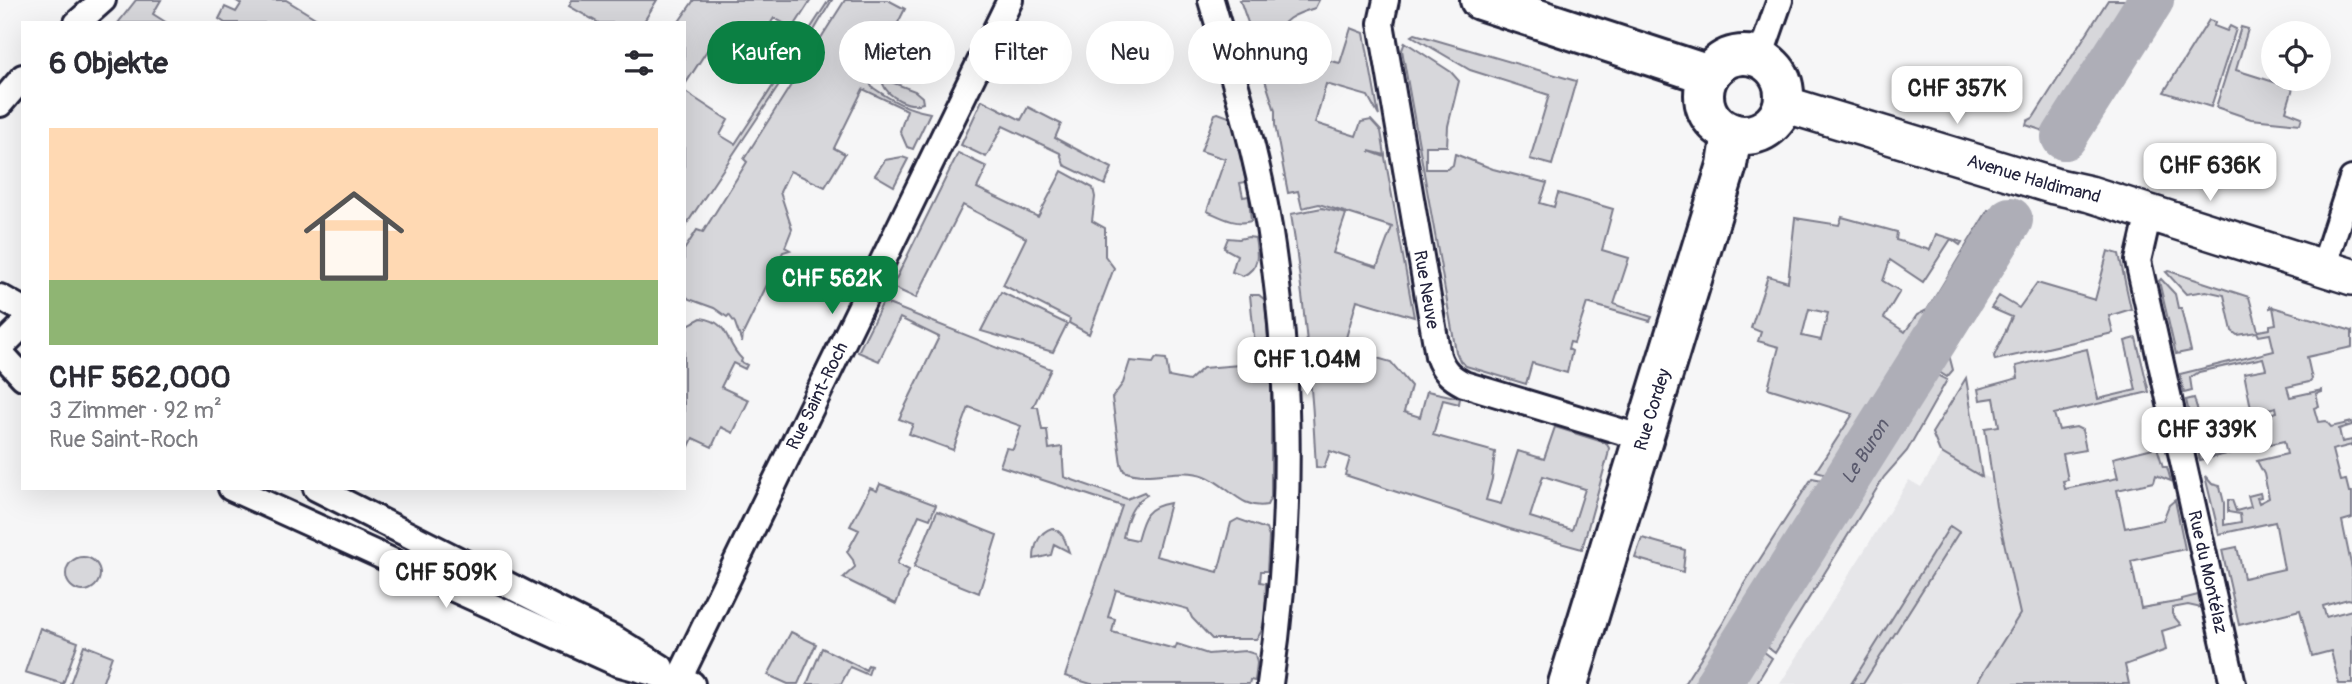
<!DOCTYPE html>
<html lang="de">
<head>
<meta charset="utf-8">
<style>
  :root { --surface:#fff; --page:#f7f7f7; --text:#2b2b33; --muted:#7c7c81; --accent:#0b8043 }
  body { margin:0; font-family:Pangolin,sans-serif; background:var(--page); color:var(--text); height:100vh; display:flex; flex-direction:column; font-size:26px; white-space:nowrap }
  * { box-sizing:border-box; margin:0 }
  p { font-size:23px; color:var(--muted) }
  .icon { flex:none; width:38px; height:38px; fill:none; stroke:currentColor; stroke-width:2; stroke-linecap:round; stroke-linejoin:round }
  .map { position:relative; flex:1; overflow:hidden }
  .details { position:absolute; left:21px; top:21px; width:665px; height:469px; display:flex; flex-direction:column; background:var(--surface); border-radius:0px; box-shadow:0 7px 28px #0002 }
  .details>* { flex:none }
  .guide { position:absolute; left:707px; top:21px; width:665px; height:63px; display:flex; gap:14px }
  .fabs { position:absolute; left:2261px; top:21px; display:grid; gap:14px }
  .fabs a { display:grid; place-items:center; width:70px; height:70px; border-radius:50%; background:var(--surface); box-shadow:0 7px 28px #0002; font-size:35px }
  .price { position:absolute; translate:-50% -60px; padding:0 16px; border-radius:14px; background:#fff; color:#222; font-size:23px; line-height:46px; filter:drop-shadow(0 2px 4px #0008) }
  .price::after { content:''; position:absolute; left:50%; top:42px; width:21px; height:16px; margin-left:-10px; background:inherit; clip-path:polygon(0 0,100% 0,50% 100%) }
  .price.selected { background:var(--accent); color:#fff }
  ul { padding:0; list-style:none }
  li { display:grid; align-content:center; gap:14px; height:371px; padding:0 28px }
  li span { display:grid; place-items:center; height:217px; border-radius:0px; color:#555 }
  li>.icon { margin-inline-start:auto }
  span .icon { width:126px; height:126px; fill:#fffc; stroke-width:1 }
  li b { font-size:30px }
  h2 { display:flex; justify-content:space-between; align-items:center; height:84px; padding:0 28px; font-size:30px }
  .pill { padding:0 24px; border-radius:32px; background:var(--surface); box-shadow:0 7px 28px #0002; font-size:24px; line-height:63px }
  .pill.selected { background:var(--accent); color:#fff }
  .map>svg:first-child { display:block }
  .built { fill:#e6e6e9 }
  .green { fill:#d7d7db; stroke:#7c7c8b; stroke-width:2; fill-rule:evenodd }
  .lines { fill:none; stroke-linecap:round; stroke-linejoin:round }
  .river { stroke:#aeaeb7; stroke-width:46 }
  .minor-casing { stroke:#22223b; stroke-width:30 }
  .secondary-casing { stroke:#22223b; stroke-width:40 }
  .primary-casing { stroke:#22223b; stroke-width:44 }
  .minor { stroke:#fff; stroke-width:24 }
  .secondary { stroke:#fff; stroke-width:35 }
  .primary { stroke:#fff; stroke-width:38 }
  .labels { text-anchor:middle; stroke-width:6; stroke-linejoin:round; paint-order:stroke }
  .street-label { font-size:18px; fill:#22223b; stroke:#fff }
  .water-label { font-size:19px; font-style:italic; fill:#5a5a6d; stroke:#fff }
</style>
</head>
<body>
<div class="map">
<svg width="2352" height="684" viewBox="0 0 2352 684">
  <rect width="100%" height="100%" fill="#f6f6f7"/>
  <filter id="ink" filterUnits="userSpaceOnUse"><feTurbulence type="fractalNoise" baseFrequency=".0143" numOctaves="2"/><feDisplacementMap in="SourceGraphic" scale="14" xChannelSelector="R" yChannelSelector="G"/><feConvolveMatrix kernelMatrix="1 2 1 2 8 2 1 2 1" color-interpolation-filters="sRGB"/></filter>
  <g filter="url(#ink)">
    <path class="built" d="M1943,452L1986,477L1992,479L1996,506L2036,684H1780L1909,480L1921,487Z"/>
    <path class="green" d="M136,0H161L153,14L167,23H118Z
      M235,0H286L317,19L315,23H225L219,19L225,7L236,12L241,4Z
      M572,0H657L643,23H599L569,6Z
      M694,0H811L793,28L774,18L758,43L776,52L773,60L770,62L717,35L684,86V23H678Z
      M829,0H832L800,54L684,228V91L728,120L720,135L735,144Z
      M845,0H888L905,9L877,64L889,71L875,75L870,83L872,87C891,100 907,109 930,113L913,149L907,147L900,131L907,110L863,89L834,148L845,154L825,187L790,171L780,192L792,229L785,247L790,250L783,252L743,334L742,343L735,323L729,315L727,317L714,308L689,299L684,294V250L697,230L703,232L747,162L744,159Z
      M1240,0H1319L1315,8C1295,14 1280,19 1275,41L1253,37Z
      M2108,0H2141L2078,100L2066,105L2072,108L2056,135L2026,125L2027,121L2033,118Z
      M2164,0L2168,6L2093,127L2077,142L2074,141Z
      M2209,20L2215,22L2214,26L2227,31L2230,26L2236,29L2211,107L2164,92Z
      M2241,27L2248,29L2236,70L2293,88L2286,111L2302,117L2300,124L2251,119L2216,107Z
      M1351,28L1364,33L1379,116L1368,96L1326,84L1315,123L1356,136L1361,122L1371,120L1381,131L1385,155L1369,151L1385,157L1414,317L1357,300L1343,348L1391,362L1411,386L1404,412L1420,417L1427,391L1460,398L1459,404L1443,400L1433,435L1495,452L1492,479L1486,500L1501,504L1518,451L1544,459L1555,427L1606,443L1609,448L1608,455L1582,549L1510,529L1345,475L1350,458L1330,451L1324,468L1316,467C1312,382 1304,298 1291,214L1322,208L1346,214L1333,253L1377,267L1392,227L1319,204L1302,208L1298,191L1288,193L1275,125V111L1258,58L1287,66L1305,55L1340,63ZM1543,476L1585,489L1572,530L1530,517Z
      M1415,34L1576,81L1552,165L1530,159L1549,95L1470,70L1412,36Z
      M1405,42L1451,72L1459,81L1448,126L1447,146H1426V169H1447L1453,165L1455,154L1493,169L1547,183L1540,203L1554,207L1558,193L1613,209L1602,250L1629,258L1614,304L1652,317L1650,321L1587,303L1574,343L1570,342L1568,349L1572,351L1567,373L1532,363L1526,384L1466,366L1460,361L1456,352L1402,50Z
      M886,80L915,91L922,97L923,103C909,108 888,97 883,84Z
      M982,100L1021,120L1028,107L1061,124L1055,138L1112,168L1105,185L1064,165L1060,153L1003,126L986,157L961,145Z
      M1218,113L1229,117L1234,126L1246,182L1240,183L1243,197L1249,196L1251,221C1236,226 1221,217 1207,211L1225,159L1201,151L1215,114Z
      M958,153L987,167L977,188L1038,217L1062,171L1093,188L1095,197L1092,221L1105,228V256L1114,268L1089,334L1069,323L1070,319L1003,285L1026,238L963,205L916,298L892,287Z
      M902,157L908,159L894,186L875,175L885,160Z
      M1988,210L2004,215L1838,477L1816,471L1853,414L1768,388L1779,347L1758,341L1761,332L1751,328L1768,276L1788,282L1795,218L1839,225L1842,217L1897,232L1896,240L1930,250L1936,234L1962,242L1960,245L1951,239L1923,282L1890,260L1883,281L1900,291L1884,318L1905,332L1917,315L1927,310ZM1809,309L1828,313L1821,340L1802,336Z
      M2022,221L2025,222L2005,262L1970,317L1965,312Z
      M1248,237L1255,238C1258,256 1260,267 1243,276L1232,272L1237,255L1224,248L1228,238L1239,239Z
      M2108,251L2119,254L2131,309L2109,316L2113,333L1995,360L1994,356L2012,317L1991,308L1999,296L2019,308L2037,283L2095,300Z
      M2169,271L2249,297L2258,331L2270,329V325L2276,324L2273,307L2270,308V306L2352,331V347L2307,357L2312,379L2309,382L2287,387L2290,397L2322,390V392L2316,394L2319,406L2314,408L2318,422L2326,421L2331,427L2352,422V425L2339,429L2342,442L2352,440V445L2332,450L2340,481L2346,480L2349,492H2352V518L2342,521L2352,569V600L2348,599L2323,606L2326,617L2352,610V684H2339L2331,651L2312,656L2300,610L2239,625L2222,550L2237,547L2244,578L2284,569L2276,526L2275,522L2219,534L2205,476L2212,484L2220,486L2224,503V525L2241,522L2240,514L2228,512V500H2232L2236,511L2251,507L2248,496L2260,493L2261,497L2257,498L2259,503L2269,498L2264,474L2257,461L2287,454L2284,441L2200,460L2186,400L2194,398L2203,428L2277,412L2276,407L2252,413L2244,373L2266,369L2263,358L2199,372L2190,378L2192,391L2184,393L2180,374L2274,351L2270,334L2259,336L2257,332L2237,335L2232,331L2224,295L2206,291L2186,294L2166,272Z
      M2161,279L2175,294L2178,308H2181L2191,351L2176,354L2159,281Z
      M1001,292L1067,324L1053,352L981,331Z
      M1250,295H1259L1265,300L1268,338L1255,346Z
      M883,302L1051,369L1033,407H1038L1042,430H1047L1049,449L1062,447L1064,477L1127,499L1144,492L1147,495C1131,504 1127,519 1123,537L1137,540C1143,518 1145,507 1170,503L1156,556L1218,572L1231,523L1238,519L1266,529L1269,537L1267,571H1261L1260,582L1266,583C1265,599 1268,628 1256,639H1212L1192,618L1188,609L1116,590L1108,617L1115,619L1112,632L1175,649L1177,644L1208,654L1245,651L1255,654L1257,663L1255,681L1250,680L1249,684H1091L1065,676L1122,506L1000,466L1006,448L1013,449L1021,426L969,407L953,450L909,434L913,424L899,419L939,337L900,318L879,361L858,352Z
      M701,318C731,322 724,342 742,359L741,362L747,365L745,369L733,363L721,387L749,400L733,433L721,427L712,447L693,438L684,457V327Z
      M1960,320L1964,324L1948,351L1953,370L1947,377L1931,367Z
      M2136,338L2149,392L2054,414L2059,430L2076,427L2082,430L2086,450L2063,454L2068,480L2063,481L2065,489L2118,478L2113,458L2157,447L2163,467H2167L2171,481L2156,475L2154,482L2117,490L2125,528L2163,520L2169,505L2175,500L2185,549L2131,561L2141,608L2182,601V599L2198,595L2201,608L2188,605L2172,608V614L2181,625L2162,631L2166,650L2125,665L2129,684H1976L2020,614L1996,506L1985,428L1999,426L1994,398L1980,400L1978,389L2018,378L2016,366L2087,349L2098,399L2136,390L2125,341Z
      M1156,358L1166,359L1169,377L1189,381L1203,368L1252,364L1261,367L1271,381V497L1267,505C1241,510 1228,485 1205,476C1179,466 1149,482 1124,471L1121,464L1112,398L1123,383L1130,361L1153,363Z
      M1929,371L1947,380L1907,451L1884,477L1775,653L1758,640Z
      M1966,378L1982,477L1940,452L1932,433Z
      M1812,478L1833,482L1706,684H1684L1723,623L1744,584Z
      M880,484L936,505L930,519L919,515L897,564L909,570L896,604L843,578L855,567L853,560L847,552L859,530L850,526L870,488L877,491Z
      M937,511L997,535L979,593L914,567Z
      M1950,526L1959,532L1863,684H1851Z
      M1052,528C1064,532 1065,541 1069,552L1054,544L1051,555L1034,559C1034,546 1039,532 1052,528Z
      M1642,538L1685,550L1683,572L1635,558Z
      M66 574a17 17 0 1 1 34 0a17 17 0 1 1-34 0Z
      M40,628L78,642L63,684L25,672Z
      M791,632L816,644L798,684H788L768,675Z
      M84,645L112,656L102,684H70Z
      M1755,645L1772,658L1756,684H1730Z
      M822,648L866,670L868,665L871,666L868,675L850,667L841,684H807Z"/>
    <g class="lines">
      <g class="river">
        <path d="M2064,137L2151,0"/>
        <path id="s1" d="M1718,684L2010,220"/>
      </g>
      <g class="minor-casing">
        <g id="minor">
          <path d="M1211,0C1233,75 1256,150 1269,227C1293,377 1292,535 1270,684"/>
          <path id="s2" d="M1386,0L1381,23L1438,356C1443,370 1450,377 1464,384L1643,438"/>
          <path d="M77,23L103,0"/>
          <path d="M1760,57L1780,0"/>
          <path d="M0,104L23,77"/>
          <path id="s3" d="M2149,213L2138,261L2233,684"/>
          <path d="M2323,268L2352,179"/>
          <path d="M0,297L23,310"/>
          <path d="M0,348L23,325"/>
          <path d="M0,352L23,377"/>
          <path d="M231,488L617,663L692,684"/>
          <path d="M316,488L617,640L661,667"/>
          <path id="s4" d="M679,679L1010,0"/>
        </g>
      </g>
      <g class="secondary-casing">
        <g id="secondary">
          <path id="s5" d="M1784,104L2054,186L2090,194L2352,277"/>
        </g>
      </g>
      <g class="primary-casing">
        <g id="primary">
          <path d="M1480,0L1709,75"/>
          <circle cx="1744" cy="95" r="40"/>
          <path id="s6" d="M1568,684L1727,165L1732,133"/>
        </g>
      </g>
      <use href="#minor" class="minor"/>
      <use href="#secondary" class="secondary"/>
      <use href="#primary" class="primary"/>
    </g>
  </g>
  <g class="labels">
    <g class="street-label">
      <text dy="6" stroke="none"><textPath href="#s5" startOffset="261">Avenue Haldimand</textPath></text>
      <text dy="6" stroke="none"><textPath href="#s2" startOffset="294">Rue Neuve</textPath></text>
      <text dy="6" stroke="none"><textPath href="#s4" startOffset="315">Rue Saint-Roch</textPath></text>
      <text dy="6" stroke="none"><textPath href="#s6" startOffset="287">Rue Cordey</textPath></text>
      <text dy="6" stroke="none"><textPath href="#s3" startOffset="368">Rue du Montélaz</textPath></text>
    </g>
    <g class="water-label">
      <text dy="7" stroke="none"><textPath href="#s1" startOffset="275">Le Buron</textPath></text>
    </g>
  </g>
</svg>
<div class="fabs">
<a><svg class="icon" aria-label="locate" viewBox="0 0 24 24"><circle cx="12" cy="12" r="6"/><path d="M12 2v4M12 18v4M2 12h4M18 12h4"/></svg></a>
</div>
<b class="price" style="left:1957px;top:126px">CHF 357K</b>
<b class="price" style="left:2210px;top:203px">CHF 636K</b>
<b class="price selected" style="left:832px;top:316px">CHF 562K</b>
<b class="price" style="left:1307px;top:397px">CHF 1.04M</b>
<b class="price" style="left:2207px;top:467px">CHF 339K</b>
<b class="price" style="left:446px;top:610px">CHF 509K</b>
<div class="guide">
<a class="pill selected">Kaufen</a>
<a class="pill">Mieten</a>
<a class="pill">Filter</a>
<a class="pill">Neu</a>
<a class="pill">Wohnung</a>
</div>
<section class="details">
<h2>6 Objekte<svg class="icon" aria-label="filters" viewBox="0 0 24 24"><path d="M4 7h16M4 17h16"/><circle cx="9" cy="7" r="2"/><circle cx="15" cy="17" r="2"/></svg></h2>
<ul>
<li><span style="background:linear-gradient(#ffd9b3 70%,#8fb573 0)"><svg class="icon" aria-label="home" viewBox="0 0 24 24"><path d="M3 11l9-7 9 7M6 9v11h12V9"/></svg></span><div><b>CHF 562,000</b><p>3 Zimmer · 92 m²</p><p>Rue Saint-Roch</p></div></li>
</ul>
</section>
</div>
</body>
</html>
